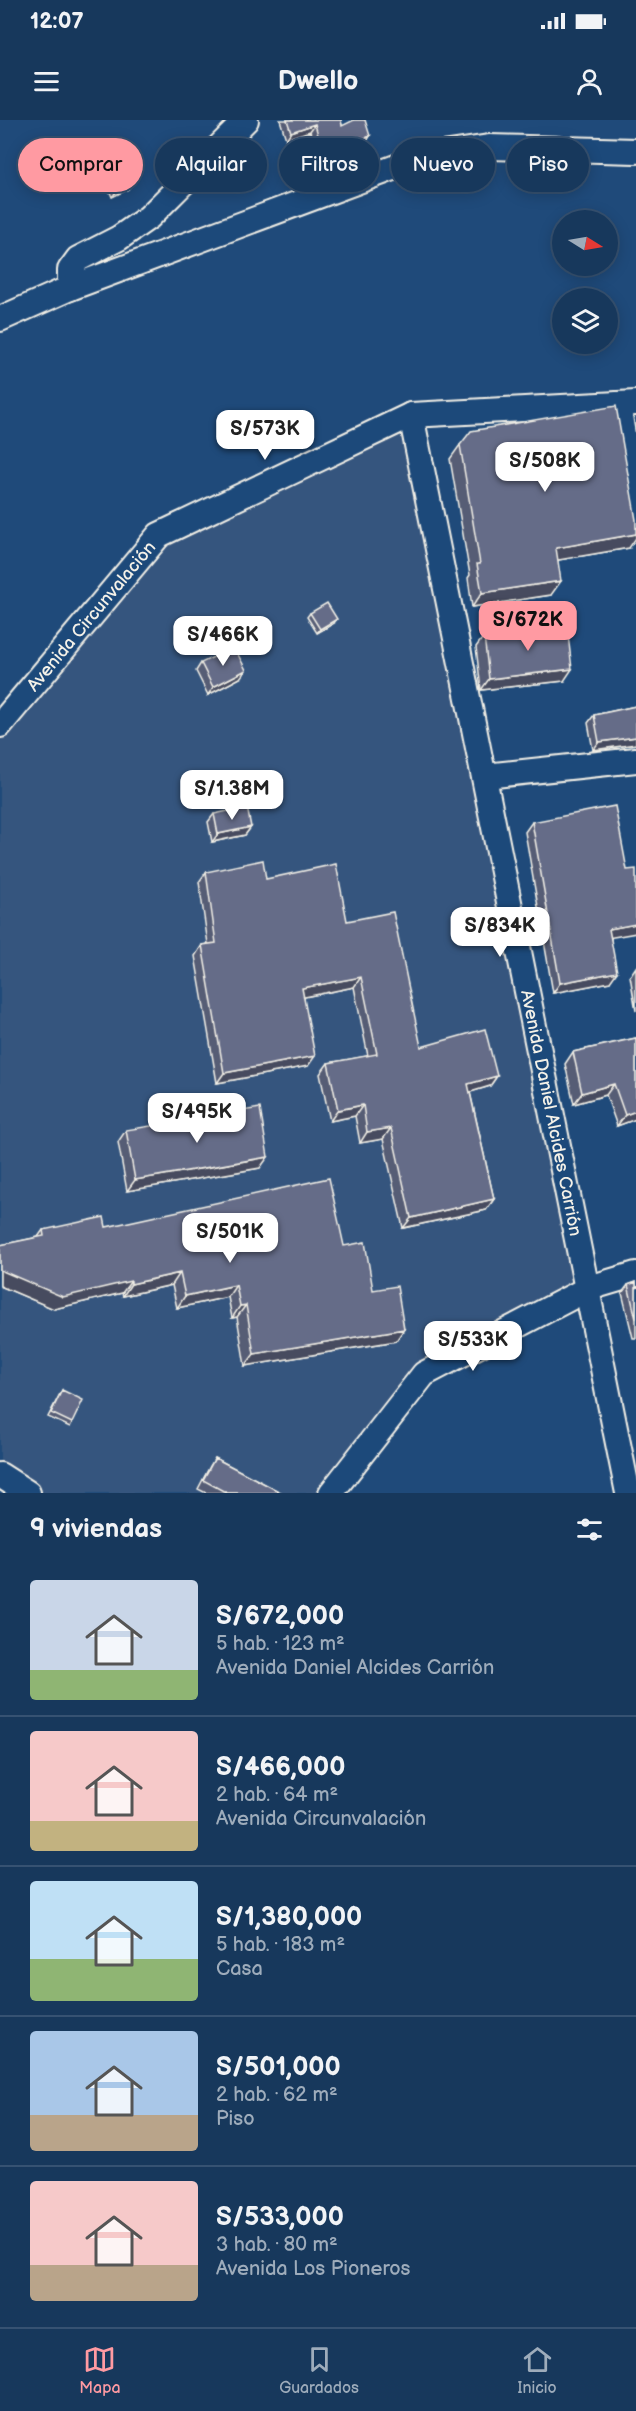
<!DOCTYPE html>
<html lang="es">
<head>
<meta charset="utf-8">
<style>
  :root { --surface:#17385c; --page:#244365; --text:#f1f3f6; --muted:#9eacbb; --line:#365272; --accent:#ff9aa2 }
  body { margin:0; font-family:"Balsamiq Sans",sans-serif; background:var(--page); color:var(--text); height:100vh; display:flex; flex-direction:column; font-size:22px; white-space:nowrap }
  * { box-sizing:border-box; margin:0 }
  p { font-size:20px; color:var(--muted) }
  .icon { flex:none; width:33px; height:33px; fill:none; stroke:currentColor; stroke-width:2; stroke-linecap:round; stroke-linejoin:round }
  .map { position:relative; height:1373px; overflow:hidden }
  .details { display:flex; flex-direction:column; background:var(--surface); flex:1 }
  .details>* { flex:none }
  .hud { position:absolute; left:18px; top:18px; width:600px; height:54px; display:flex; gap:12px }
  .needle { width:39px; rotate:101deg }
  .tools { position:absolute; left:552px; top:90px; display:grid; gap:12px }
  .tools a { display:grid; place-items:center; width:66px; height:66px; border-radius:50%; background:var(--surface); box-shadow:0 3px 15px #0003,0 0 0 2px var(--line); font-size:30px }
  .price { position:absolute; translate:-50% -51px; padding:0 14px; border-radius:12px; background:#fff; color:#222; font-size:20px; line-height:39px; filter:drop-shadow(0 2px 3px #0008) }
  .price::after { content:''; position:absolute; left:50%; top:36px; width:18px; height:14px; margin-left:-9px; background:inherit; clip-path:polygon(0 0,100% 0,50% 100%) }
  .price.current { background:var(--accent); color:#111 }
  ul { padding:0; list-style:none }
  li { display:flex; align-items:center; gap:18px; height:150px; padding:0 30px }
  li+li { border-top:2px solid var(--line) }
  li span { display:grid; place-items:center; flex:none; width:168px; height:120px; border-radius:6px; color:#555 }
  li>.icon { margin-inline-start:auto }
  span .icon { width:72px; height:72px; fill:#fffc; stroke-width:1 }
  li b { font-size:26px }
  h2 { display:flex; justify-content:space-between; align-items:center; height:72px; padding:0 30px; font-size:26px }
  .chip { padding:0 21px; border-radius:27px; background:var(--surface); box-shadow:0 3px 15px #0003,0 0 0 2px var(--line); font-size:21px; line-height:54px }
  .chip.current { background:var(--accent); color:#111 }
  .status { display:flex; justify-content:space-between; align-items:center; height:42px; padding:0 30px; background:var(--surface); direction:ltr }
  .status svg { height:16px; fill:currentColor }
  header { display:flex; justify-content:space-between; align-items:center; height:78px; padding:0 30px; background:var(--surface); font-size:27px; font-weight:700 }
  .menu { display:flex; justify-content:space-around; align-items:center; height:84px; border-top:2px solid var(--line); background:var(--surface); font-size:16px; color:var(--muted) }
  .menu a { display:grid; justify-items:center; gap:3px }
  .menu .current { color:var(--accent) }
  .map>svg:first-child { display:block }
  .built { fill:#34547e }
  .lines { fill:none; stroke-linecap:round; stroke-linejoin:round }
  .street-casing { stroke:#f4f1e8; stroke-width:28 }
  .street { stroke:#1f4a7a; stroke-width:24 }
  .wall { fill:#575d75; stroke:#f4f1e8; stroke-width:1.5 }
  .shaded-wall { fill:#474c5f; stroke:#f4f1e8; stroke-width:1.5 }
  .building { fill:#656c88; stroke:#f4f1e8; stroke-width:1.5 }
  .labels { text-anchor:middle; stroke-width:6; stroke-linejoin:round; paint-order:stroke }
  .street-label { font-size:18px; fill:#f4f1e8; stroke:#1f4a7a }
</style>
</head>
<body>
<div class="status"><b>12:07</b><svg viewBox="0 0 49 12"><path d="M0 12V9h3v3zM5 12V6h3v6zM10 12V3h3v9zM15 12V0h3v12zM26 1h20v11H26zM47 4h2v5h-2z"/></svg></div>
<header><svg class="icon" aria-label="menu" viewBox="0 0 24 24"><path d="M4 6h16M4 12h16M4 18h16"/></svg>Dwello<svg class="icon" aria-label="person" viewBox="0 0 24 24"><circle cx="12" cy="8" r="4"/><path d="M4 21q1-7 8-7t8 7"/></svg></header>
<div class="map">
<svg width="636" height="1373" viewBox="0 0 636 1373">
  <rect width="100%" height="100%" fill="#1f4a7a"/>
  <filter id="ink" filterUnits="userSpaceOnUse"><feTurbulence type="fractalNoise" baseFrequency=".0167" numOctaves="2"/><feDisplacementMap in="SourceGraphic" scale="12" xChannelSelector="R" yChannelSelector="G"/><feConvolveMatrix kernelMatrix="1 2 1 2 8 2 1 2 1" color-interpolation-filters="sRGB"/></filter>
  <g filter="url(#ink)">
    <path class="built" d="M411,295L589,1168L424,1254L331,1373H28L0,1355V605L159,415Z"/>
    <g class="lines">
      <g class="street-casing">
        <g id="street">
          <path d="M70,168V150L78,139L119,118L149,97L246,0"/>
          <path d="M0,199L70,168L423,37L489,27L636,31"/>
          <path d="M618,284L636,395"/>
          <path id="s1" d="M411,295L628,1373"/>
          <path id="s2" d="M0,605L159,415L411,295L636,283"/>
          <path d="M485,656L636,640"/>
          <path d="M0,1355L28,1373"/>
          <path d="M331,1373L424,1254L589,1168L636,1154"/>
        </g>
      </g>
      <use href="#street" class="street"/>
    </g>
    <path class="wall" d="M280,0H341L342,6L370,16L365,24L348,31V34L343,41L320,49L310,11L286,19Z
      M119,27L128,69L112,77L106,63L87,73L76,52L79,48Z
      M460,325L629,428L558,440L551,475L472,487L468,458L470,455L450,339Z
      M310,493L334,503L317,513L307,497Z
      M484,516L564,561L481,570L476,527Z
      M201,543L240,558L208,575L196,551Z
      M636,586V624L593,630L588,603L594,595Z
      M214,694L251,707L245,715L212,722L208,702Z
      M532,702L611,818L610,862L553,873L525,712Z
      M206,752L266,759L347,801L421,927L497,956L490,966L470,972L494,1079L486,1090L403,1108L383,1019L360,1023L355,996L330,1001L320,954L328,943L368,936L354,867L304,877L308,946L217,963L195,836L202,825L208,824L199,762Z
      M636,847V891L630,856Z
      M636,918V999L617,1006L606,975L574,984L565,944L573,932Z
      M126,1010L260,1048L127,1071L118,1022Z
      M106,1107L344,1126L373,1170L404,1209L396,1221L245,1246L237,1197L232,1198L228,1177L177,1188L172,1165L123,1176L122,1173L54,1189L0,1166V1125L38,1117L43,1110Z
      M636,1162V1218H633L622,1173L628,1165Z
      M62,1270L72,1303L70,1307L48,1297Z
      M215,1338L282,1373H206L198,1369L210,1346Z"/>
    <path class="shaded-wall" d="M315,4L310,11L286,19L291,12Z
      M370,16L365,24L342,33L347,26Z
      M348,34L343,41L320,49L325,42Z
      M109,59L106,63L87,73L90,69Z
      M131,65L128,69L112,77L115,73Z
      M636,414V418L629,428L547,442L556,428Z
      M561,461L551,475L472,487L482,473Z
      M337,499L334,503L317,513L320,509Z
      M572,549L564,561L481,570L489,559Z
      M246,550L240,558L208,575L213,567Z
      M636,617V624L593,630L599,622Z
      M251,707L245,715L212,722L218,714Z
      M636,804V813L602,819L609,809Z
      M617,852L610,862L553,873L560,863Z
      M361,857L354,867L295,879L302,868Z
      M315,936L308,946L217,963L224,953Z
      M497,956L490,966L461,975L468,964Z
      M614,964L606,975L574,984L582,973Z
      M363,985L355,996L330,1001L338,990Z
      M636,991V999L617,1006L625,995Z
      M391,1008L383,1019L360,1023L367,1012Z
      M268,1037L260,1048L127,1071L135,1060Z
      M494,1079L486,1090L403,1108L411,1098Z
      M0,1150L131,1161L122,1173L54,1189L0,1166Z
      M180,1153L172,1165L123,1176L131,1164Z
      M236,1165L228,1177L177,1188L185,1176Z
      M246,1185L237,1197L232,1198L240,1186Z
      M404,1209L396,1221L245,1246L254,1234Z"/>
    <path class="building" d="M287,0H341L342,6L354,0H365L370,16L347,26L348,34L325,42L315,4L291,12Z
      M119,27L131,65L115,73L109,59L90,69L79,48Z
      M616,286L636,400V414L556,428L561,461L482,473L477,444H480L460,325L471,311Z
      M327,483L337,499L320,509L310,493Z
      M567,506L572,549L489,559L484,516Z
      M234,527L246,550L213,567L201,543Z
      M636,586V617L599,622L594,595Z
      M615,686L627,750L636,749V804L609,809L617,852L560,863L532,702Z
      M247,687L251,707L218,714L214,694Z
      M263,740L266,759L336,744L347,801L393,792L421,927L485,909L497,956L468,964L494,1079L411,1098L391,1008L367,1012L363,985L338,990L328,943L377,934L361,857L302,868L315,936L224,953L202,825L216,823L206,752Z
      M636,918V991L625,995L614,964L582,973L573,932Z
      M260,988L268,1037L135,1060L126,1010Z
      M329,1058L344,1126L365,1122L373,1170L397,1166L404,1209L254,1234L246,1185L240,1186L236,1165L185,1176L180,1153L131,1164V1161L63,1177L0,1150V1125L44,1116L43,1110L104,1097L106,1107Z
      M636,1162V1199L628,1165Z
      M62,1270L83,1280L72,1303L51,1293Z
      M215,1338L282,1373H227L203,1360Z"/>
  </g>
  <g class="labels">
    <g class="street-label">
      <text dy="6" stroke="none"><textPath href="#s2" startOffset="142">Avenida Circunvalación</textPath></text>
      <text dy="6" stroke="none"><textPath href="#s1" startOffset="712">Avenida Daniel Alcides Carrión</textPath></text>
    </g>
  </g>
</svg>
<div class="tools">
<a><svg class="needle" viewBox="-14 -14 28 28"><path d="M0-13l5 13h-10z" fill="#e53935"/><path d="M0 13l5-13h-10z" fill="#9eacbb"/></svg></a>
<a><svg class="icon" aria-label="layers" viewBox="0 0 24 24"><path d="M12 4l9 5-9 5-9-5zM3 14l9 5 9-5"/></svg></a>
</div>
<b class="price" style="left:265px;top:341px">S/573K</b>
<b class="price" style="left:545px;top:373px">S/508K</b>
<b class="price current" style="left:528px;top:532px">S/672K</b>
<b class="price" style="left:223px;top:547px">S/466K</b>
<b class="price" style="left:232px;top:701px">S/1.38M</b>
<b class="price" style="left:500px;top:838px">S/834K</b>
<b class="price" style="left:197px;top:1024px">S/495K</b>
<b class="price" style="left:230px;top:1144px">S/501K</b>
<b class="price" style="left:473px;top:1252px">S/533K</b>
<div class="hud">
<a class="chip current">Comprar</a>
<a class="chip">Alquilar</a>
<a class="chip">Filtros</a>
<a class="chip">Nuevo</a>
<a class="chip">Piso</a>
</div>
</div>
<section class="details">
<h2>9 viviendas<svg class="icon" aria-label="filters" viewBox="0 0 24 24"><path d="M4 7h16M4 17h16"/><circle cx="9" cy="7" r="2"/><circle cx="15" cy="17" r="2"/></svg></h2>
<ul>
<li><span style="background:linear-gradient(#c9d6e8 75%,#8fb573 0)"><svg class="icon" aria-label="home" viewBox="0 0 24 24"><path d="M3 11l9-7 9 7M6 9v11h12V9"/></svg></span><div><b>S/672,000</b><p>5 hab. · 123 m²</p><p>Avenida Daniel Alcides Carrión</p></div></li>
<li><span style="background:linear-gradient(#f6c9c9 75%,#c2b280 0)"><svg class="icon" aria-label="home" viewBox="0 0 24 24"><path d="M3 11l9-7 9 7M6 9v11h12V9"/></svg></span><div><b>S/466,000</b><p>2 hab. · 64 m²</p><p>Avenida Circunvalación</p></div></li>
<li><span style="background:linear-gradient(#bfe0f5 65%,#8fb573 0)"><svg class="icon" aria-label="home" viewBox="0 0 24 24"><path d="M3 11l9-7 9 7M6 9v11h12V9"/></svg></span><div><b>S/1,380,000</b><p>5 hab. · 183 m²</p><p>Casa</p></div></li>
<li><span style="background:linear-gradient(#a9c7e8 70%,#b9a48a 0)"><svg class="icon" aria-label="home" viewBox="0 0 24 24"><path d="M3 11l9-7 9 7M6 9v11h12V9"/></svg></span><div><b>S/501,000</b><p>2 hab. · 62 m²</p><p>Piso</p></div></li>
<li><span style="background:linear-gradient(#f6c9c9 70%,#b9a48a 0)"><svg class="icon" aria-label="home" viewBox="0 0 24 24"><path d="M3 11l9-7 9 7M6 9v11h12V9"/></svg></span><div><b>S/533,000</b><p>3 hab. · 80 m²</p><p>Avenida Los Pioneros</p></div></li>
</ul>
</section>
<nav class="menu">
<a class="current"><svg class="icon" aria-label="map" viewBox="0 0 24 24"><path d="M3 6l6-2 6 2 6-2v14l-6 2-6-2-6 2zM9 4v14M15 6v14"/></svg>Mapa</a>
<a><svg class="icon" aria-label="saved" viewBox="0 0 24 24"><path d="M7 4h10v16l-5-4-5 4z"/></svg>Guardados</a>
<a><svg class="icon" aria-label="home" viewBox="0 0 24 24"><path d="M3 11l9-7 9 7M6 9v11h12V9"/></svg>Inicio</a>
</nav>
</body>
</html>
